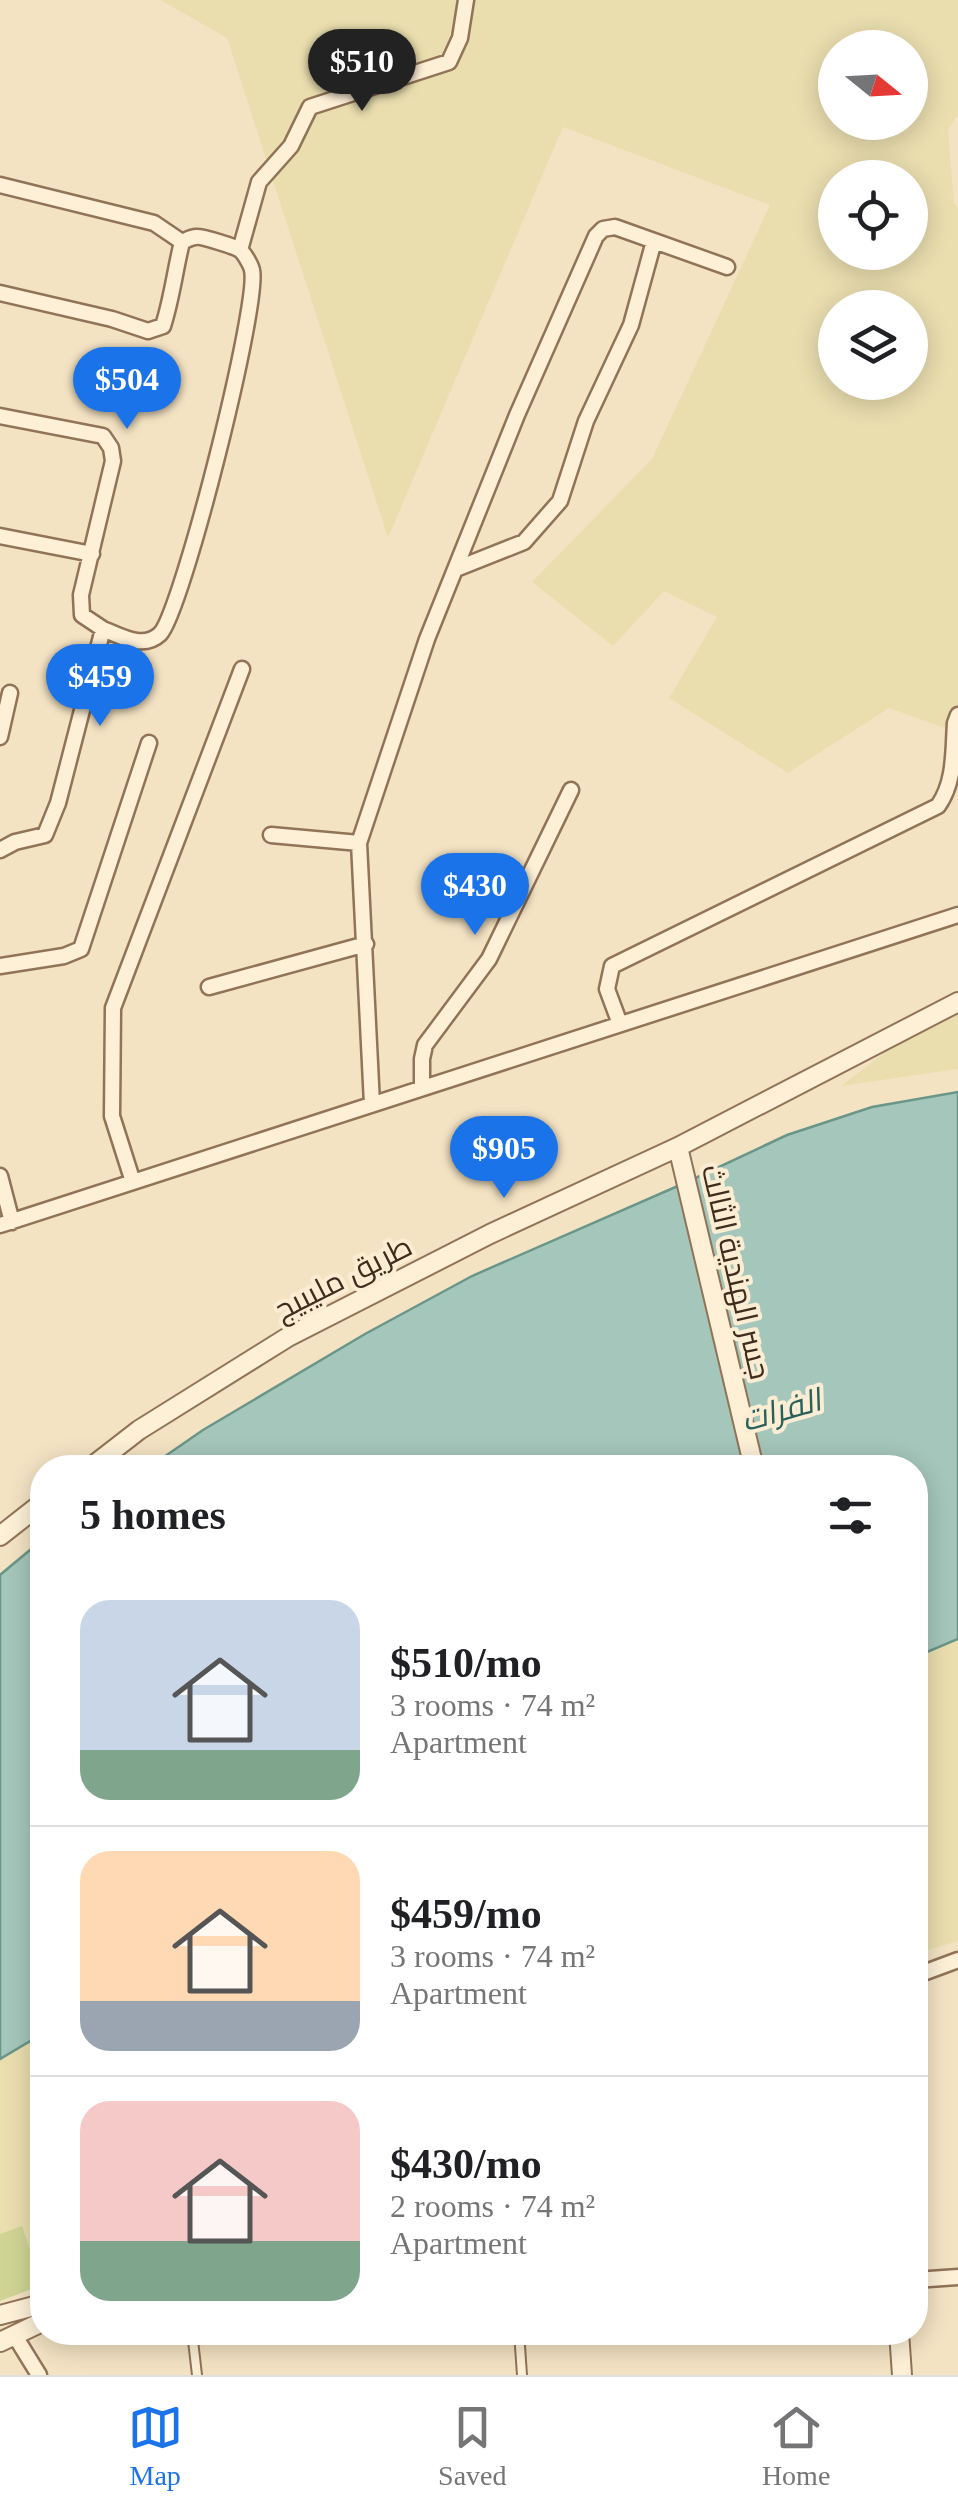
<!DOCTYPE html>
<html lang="en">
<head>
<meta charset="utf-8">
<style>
  :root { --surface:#fff; --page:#f2f2f2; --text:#202124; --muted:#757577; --line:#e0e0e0; --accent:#1a73e8 }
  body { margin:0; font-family:"Times New Roman",Cairo,serif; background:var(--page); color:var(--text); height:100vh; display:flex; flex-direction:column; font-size:38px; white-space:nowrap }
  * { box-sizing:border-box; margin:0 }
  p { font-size:32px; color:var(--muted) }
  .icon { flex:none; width:55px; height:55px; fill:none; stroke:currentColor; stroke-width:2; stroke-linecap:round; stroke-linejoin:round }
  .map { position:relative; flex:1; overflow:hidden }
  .side { position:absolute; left:30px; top:1455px; width:898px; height:890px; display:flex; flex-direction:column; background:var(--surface); border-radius:40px; box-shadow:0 5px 25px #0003 }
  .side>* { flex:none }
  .needle { width:65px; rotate:108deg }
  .fabs { position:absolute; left:818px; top:30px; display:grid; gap:20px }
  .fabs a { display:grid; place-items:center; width:110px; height:110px; border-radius:50%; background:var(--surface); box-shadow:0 5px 25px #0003; font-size:50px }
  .price { position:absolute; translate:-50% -85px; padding:0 22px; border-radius:35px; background:var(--accent); color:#fff; font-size:32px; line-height:65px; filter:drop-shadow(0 2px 5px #0008) }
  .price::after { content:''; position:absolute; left:50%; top:60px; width:30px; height:22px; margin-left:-15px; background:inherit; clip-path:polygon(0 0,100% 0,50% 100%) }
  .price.active { background:#222; color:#fff }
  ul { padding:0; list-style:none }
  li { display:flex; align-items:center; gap:30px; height:250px; padding:0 50px }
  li+li { border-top:2px solid var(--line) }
  li span { display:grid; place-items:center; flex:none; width:280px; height:200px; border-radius:30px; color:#555 }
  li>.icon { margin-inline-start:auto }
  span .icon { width:120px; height:120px; fill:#fffc; stroke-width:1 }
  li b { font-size:42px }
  h2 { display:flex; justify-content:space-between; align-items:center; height:120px; padding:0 50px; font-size:42px }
  .dock { display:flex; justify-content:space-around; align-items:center; height:140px; border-top:2px solid var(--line); background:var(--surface); font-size:28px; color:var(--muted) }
  .dock a { display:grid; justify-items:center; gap:5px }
  .dock .active { color:var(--accent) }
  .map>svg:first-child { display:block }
  .farmland { fill:#eadeaf; fill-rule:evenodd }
  .green { fill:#cfd495 }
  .water { fill:#a5c6bb; stroke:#6a9689; stroke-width:2.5 }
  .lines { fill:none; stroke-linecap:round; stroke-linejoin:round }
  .service-casing { stroke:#917357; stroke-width:12 }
  .minor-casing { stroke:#917357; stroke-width:19 }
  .tertiary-casing { stroke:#917357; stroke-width:22 }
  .service { stroke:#fdf0d7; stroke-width:8 }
  .minor { stroke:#fdf0d7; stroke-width:14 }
  .tertiary { stroke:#fdf0d7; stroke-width:18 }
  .labels { text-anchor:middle; stroke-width:8; stroke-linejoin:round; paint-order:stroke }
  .street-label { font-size:30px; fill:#3f2c1d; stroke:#faedd3 }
  .water-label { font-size:32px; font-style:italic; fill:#2a605b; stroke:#faedd3 }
</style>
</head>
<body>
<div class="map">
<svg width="958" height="2375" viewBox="0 0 958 2375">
  <rect width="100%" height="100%" fill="#f4e3c3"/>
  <path class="farmland" d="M160,0H958V114L948,130L954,203L958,207V733L889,708L788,773L669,698L717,617L664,591L613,646L532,582L652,459L770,205L563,127L388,538L227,38ZM835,48H910V122H835ZM835,178H910V252H835ZM835,308H910V382H835Z
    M958,996V1069L841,1086Z
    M958,1639V1941L915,1954V1657Z
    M42,2034V2285L22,2227L0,2234V2059Z"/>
  <path class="green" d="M22,2226L42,2285L0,2301V2234Z"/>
  <path class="water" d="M958,1092V1639L915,1657V1468H148L203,1430L365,1334L472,1276L687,1182L787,1135L872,1107Z
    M42,1540V2034L0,2059V1575Z"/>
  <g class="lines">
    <g class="service-casing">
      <path id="service" d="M192,2332L197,2375
        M519,2332L522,2375"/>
    </g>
    <g class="minor-casing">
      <path id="minor" d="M0,185L154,223L182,242
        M240,250L259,182L291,146L310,107L449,62L460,38L466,0
        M0,293L112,319L148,331L163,326C172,298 175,270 182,242C187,240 191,237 196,237C202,236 236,247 240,250C244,253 251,265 252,270C260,303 182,612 160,634C143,650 121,636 103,629
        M0,416L103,436L111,448L113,461L81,595L82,615L103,629L58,803L45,835L15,842L0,850
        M0,536L92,554
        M456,569L524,542L560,501L586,421L631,325L654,241
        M0,737L10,693
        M271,835L359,843
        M0,966L64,956L81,949L149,743
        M209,987L366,944
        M620,1024L607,989L612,966L938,806C955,782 953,752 955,723L958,715
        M422,1088V1059L425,1045L489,959L571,790
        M372,1104L359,843L427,639L517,415L596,236L603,229L615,227L727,267
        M0,1176L12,1222
        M133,1182L112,1116L113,1008L242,669
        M0,1225L958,915
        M915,1976L958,1960
        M915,2280L958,2277
        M15,2336L39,2375"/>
    </g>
    <g class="tertiary-casing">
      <path id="tertiary" d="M678,1147L754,1468
        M90,1468L139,1430L288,1337L490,1234L678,1147L958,1002
        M0,1536L42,1503
        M0,2315L42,2304
        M899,2332L902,2375
        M0,2342L42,2322"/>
    </g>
    <use href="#service" class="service"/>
    <use href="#minor" class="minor"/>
    <use href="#tertiary" class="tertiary"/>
  </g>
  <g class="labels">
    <g class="street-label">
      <text transform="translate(736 1272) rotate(77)" y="10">جسر الهندية الثالث</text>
      <text transform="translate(343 1278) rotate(-27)" y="10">طريق مليبيج</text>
    </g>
    <g class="water-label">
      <text transform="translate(781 1410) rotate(-16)" y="11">الفرات</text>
    </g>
  </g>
</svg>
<div class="fabs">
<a><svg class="needle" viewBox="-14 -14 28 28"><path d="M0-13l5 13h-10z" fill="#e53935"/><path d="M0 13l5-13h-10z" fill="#757577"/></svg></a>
<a><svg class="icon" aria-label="locate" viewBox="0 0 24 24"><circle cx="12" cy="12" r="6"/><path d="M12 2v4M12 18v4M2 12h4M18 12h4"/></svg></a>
<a><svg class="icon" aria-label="layers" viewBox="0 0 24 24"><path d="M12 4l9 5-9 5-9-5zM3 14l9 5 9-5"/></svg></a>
</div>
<b class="price active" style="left:362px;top:114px">$510</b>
<b class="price" style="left:127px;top:432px">$504</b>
<b class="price" style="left:100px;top:729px">$459</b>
<b class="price" style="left:475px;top:938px">$430</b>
<b class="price" style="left:504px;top:1201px">$905</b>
<section class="side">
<h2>5 homes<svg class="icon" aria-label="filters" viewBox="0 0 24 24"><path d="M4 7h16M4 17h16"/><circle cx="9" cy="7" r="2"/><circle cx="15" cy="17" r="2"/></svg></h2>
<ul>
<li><span style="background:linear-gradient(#c9d6e8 75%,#7fa58c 0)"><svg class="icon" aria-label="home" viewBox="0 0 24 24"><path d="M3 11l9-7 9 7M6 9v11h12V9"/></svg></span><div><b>$510/mo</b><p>3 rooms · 74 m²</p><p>Apartment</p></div></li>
<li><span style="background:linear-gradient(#ffd9b3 75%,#9aa5b1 0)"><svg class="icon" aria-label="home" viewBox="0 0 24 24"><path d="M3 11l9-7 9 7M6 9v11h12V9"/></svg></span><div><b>$459/mo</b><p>3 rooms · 74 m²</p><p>Apartment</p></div></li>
<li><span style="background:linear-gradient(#f6c9c9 70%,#7fa58c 0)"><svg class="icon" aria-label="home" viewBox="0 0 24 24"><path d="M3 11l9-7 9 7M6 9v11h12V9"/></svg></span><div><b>$430/mo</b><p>2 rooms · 74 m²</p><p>Apartment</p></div></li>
</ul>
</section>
</div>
<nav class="dock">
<a class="active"><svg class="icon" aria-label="map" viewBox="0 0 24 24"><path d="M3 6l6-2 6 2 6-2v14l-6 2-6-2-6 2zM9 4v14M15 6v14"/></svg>Map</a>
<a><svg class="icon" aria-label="saved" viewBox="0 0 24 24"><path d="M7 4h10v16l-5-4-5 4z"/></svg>Saved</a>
<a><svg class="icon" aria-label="home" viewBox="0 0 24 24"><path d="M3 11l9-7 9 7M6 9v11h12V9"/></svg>Home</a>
</nav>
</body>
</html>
